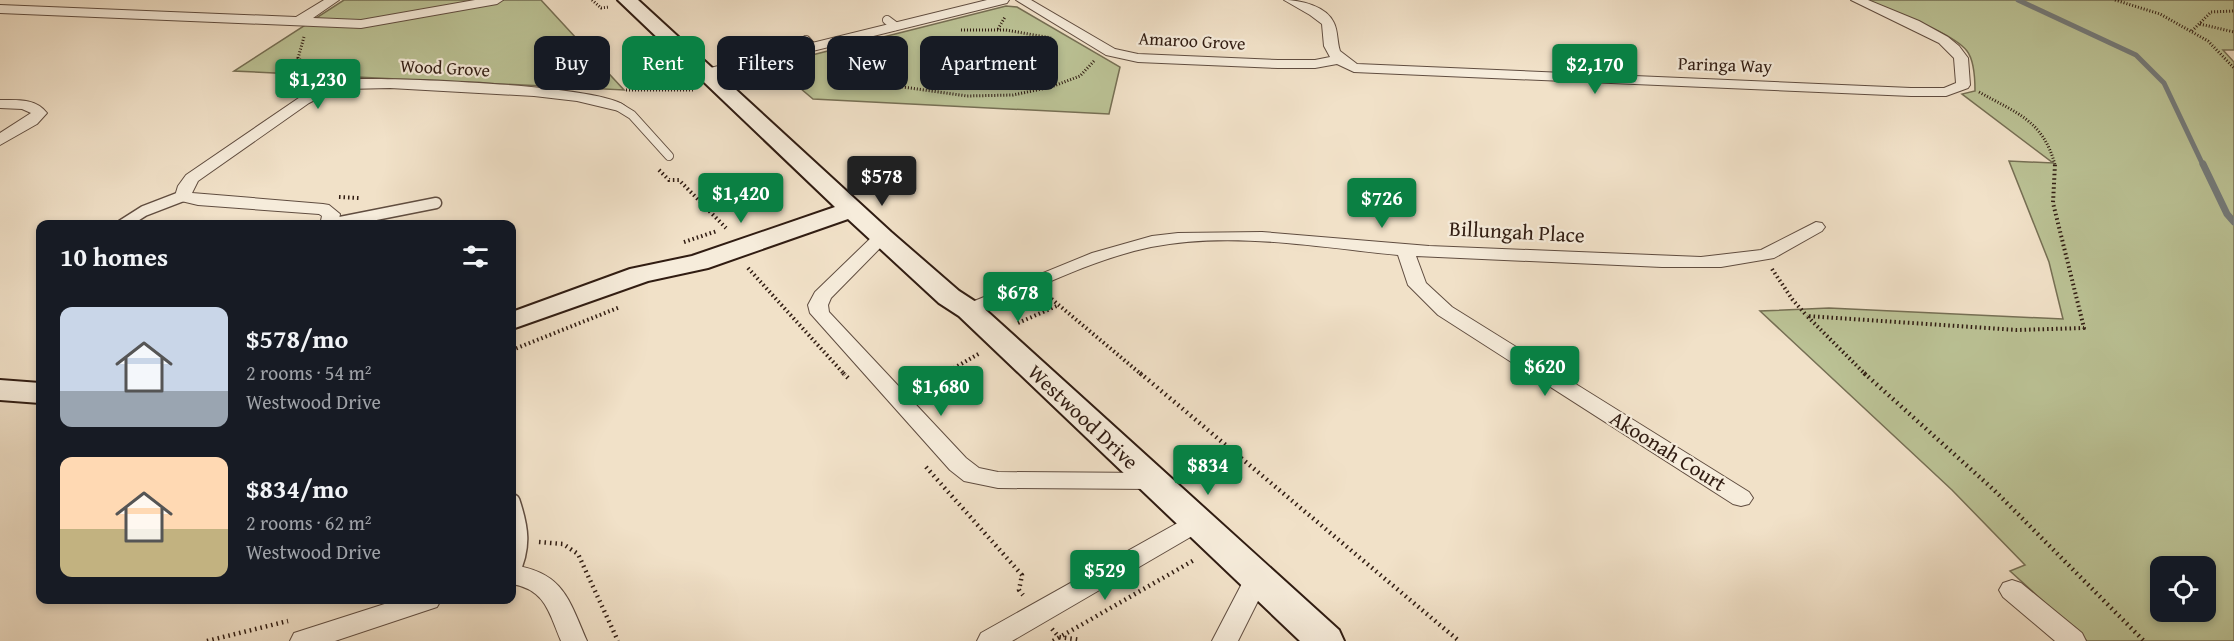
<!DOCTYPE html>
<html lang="en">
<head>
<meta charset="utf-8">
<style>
  :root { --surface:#171b24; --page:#20242c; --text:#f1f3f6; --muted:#9ea1a6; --accent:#0b8043 }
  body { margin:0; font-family:"Gentium Book Plus",serif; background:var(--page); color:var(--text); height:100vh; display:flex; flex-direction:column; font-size:22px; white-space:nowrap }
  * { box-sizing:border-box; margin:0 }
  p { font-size:20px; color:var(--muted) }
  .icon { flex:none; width:33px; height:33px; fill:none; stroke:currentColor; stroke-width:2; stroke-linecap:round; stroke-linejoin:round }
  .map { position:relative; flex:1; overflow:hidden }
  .details { position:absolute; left:36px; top:220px; width:480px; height:384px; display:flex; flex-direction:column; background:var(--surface); border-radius:12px; box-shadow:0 3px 9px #0003 }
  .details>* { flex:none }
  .hud { position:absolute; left:534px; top:36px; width:570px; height:54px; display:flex; gap:12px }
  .buttons { position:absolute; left:2150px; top:556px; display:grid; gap:12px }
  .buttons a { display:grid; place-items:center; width:66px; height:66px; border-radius:12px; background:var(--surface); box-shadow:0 3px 9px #0003; font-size:30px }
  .price { position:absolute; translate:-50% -51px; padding:0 14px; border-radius:6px; background:var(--accent); color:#fff; font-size:20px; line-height:39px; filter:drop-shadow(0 2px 3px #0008) }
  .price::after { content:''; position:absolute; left:50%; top:36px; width:18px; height:14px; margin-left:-9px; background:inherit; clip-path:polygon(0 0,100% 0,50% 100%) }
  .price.current { background:#222; color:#fff }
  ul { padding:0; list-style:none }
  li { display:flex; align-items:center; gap:18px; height:150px; padding:0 24px }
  li span { display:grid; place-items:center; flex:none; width:168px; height:120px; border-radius:12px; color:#555 }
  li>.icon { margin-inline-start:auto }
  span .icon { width:72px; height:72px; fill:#fffc; stroke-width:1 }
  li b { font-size:26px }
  h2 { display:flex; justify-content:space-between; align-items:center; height:72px; padding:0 24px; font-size:26px }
  .tag { padding:0 21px; border-radius:12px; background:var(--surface); box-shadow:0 3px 9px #0003; font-size:21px; line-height:54px }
  .tag.current { background:var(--accent); color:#fff }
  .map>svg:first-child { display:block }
  .green { fill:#bbc295; stroke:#766f54; stroke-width:1.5; fill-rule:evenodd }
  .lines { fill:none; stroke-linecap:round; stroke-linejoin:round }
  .stream-far1 { stroke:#747b7b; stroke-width:5 }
  .stream { stroke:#747b7b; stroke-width:7 }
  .lane-far2-casing { stroke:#604d40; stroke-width:10 }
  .lane-far1-casing { stroke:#604d40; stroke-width:13 }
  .lane-casing { stroke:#604d40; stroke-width:16 }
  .street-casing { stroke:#604d40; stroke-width:2 }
  .secondary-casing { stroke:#301c12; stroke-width:4 }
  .path-far2 { stroke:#301c12; stroke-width:3; stroke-dasharray:1 2; stroke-linecap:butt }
  .path-far1 { stroke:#301c12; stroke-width:4; stroke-dasharray:1.5 3; stroke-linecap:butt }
  .path { stroke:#301c12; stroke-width:4.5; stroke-dasharray:1.5 4; stroke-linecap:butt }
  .lane-far2 { stroke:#f6ecdb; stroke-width:8 }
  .lane-far1 { stroke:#f6ecdb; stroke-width:10 }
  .lane { stroke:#f6ecdb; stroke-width:13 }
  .street { fill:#f6ecdb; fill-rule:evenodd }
  .secondary { fill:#f6ecdb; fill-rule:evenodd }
  .labels { text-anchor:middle; stroke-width:4.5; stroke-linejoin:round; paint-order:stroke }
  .far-street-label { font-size:18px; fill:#301c12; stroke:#f6ecdb }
  .street-label { font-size:21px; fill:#301c12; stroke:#f6ecdb }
</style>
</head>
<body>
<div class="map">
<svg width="2234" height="641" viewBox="0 0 2234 641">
  <rect width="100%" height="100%" fill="#f1e1c8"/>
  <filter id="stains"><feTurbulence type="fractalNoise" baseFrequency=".00333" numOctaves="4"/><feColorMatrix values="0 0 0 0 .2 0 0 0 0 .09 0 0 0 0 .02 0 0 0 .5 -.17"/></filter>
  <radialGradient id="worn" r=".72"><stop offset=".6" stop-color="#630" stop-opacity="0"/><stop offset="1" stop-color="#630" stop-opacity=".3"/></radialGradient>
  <path class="green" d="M344,0H541L624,90L234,71Z
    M1867,0H2234V50H2223L2234,62V641H2087L2010,571L2025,565L1952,490L1760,311L1829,308L2063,319L2049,262L2009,161L2053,163L1962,94L1975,91C1975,80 1974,60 1967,51C1952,32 1891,11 1867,0ZM2160,567H2205V612H2160Z
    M1006,6L1017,7L1120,67L1109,114L813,99L781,72L812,55Z"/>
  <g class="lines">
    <path class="stream-far1" d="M2018,0L2136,55L2164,83L2203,165"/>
    <path class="stream" d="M2203,164L2227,214L2234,222"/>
    <g class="lane-far2-casing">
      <path id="lane-far2" d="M887,20L895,26
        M806,40L812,47
        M619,107L632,115L669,156"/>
    </g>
    <g class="lane-far1-casing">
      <path id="lane-far1" d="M330,224L436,203
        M122,225L144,211L183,196"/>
    </g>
    <g class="lane-casing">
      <path id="lane" d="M512,574C525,547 522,528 513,501"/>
    </g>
    <g class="street-casing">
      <path id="street" d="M324,0H339L313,18L361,20L475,0H503L497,4L361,28L0,13V5L296,17Z
        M987,0H1009L1007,3L707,77L700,73L702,70Z
        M1016,0H1031L1115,49L1138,54L1278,60H1315L1330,57L1324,46L1322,24L1310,15L1284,0C1300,0 1327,6 1334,23C1338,31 1337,42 1340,51L1357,64L1911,88H1944L1956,83L1954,58L1939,43L1851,0H1868L1919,21L1948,37L1959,46L1968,58L1970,85L1968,88L1946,96H1911L1354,72L1337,64L1315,68H1278L1138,62L1106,55Z
        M361,79C399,78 607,85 626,107L619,111L577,101L534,96L390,88L347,89L330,92L309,103L198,181L192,193L323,204L329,205L340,214L338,225H320L322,216L319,214L198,205L177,200L175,196L178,186L186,175L309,91L329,84Z
        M0,100C17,100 36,98 47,113L37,124L0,145V133L31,113L22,109L0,108Z
        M1816,222L1822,223L1825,227L1822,231L1774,258L1721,267H1662L1416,256L1426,283L1452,307L1749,492L1753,498L1749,504L1741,506L1733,504L1438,315L1408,285L1398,255C1317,247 1231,231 1151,247C1090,260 1033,290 976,314H962L959,310L962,306L1092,253L1152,236L1178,233L1262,232L1429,246L1701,257L1761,250Z
        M882,232L888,233L891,237L831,298L828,305L829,312L966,458L979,468L998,472L1152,473L1160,475L1163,481L1160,487L1152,489L998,488L964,481L950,470L810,313L808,305L815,292L876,233Z
        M1198,513L1206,516L1210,522L1206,528L1012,641H977L981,633L1190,516Z
        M512,565C563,572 569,599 587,641H561C549,613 546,590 512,584Z
        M1258,567L1267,570L1270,577L1238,641H1212L1249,570Z
        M2012,580L2021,583L2082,633L2086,641H2055L2003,597L1999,590L2003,583Z
        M397,600H441L437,607L335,641H290L294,633Z"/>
    </g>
    <g class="secondary-casing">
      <path id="secondary" d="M618,0H638L891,232L959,291L979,304L1339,630L1344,641H1300L959,316L939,303L848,219L708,268L648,281L512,329V312L630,269L692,256L835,207Z
        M0,380L40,383V403L0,400Z"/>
    </g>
    <path class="path-far2" d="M592,0L601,8L609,7
      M2115,0L2160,14L2208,41L2234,68
      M2200,24L2234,32
      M998,29L1005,17
      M961,30H1006L1051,38
      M2192,31L2211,12L2234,11
      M304,37L298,58L306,65L344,67
      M881,48L873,54L869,66L878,77L896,86L967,96L1013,95L1051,87L1080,76L1094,61
      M840,59H855L869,66
      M626,90H693
      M1979,92C2016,113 2043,120 2055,165"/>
    <path class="path-far1" d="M659,170L669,180H679L726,228
      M339,197L359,198
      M684,242L717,231
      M748,268L845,375
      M1772,269L1792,299L1807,316
      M1048,296L1142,375
      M1018,323L1059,305
      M512,350L620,307
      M942,375L980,353
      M1866,375L1807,316L2017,330L2084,328L2053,203L2055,164"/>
    <path class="path" d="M843,373L848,378
      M1140,373L1459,641
      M1864,373L1994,490L2144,641
      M916,387L945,373
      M926,467L1022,575L1019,590L1023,595
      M539,542L563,544L578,554L618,641
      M1052,629L1059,637L1081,640
      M207,641L288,621
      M1053,641L1196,559"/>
    <use href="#lane-far2" class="lane-far2"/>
    <use href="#lane-far1" class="lane-far1"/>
    <use href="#lane" class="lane"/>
    <use href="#street" class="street"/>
    <use href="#secondary" class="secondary"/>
  </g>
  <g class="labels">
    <g class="far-street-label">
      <text transform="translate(1192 41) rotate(3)" y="6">Amaroo Grove</text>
      <text transform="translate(1725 65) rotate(2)" y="6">Paringa Way</text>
      <text transform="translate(445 68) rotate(3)" y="6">Wood Grove</text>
    </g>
    <g class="street-label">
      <text transform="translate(1517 232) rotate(3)" y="7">Billungah Place</text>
      <text transform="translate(1083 417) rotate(43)" y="7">Westwood Drive</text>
      <text transform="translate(1668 451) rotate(32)" y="7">Akoonah Court</text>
    </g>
  </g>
  <rect width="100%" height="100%" filter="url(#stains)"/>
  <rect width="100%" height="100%" fill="url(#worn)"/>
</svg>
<div class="buttons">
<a><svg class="icon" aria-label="locate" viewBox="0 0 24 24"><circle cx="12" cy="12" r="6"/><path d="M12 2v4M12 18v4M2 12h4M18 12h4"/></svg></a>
</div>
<b class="price" style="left:1595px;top:95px">$2,170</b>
<b class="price" style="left:318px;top:110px">$1,230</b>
<b class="price current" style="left:882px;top:207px">$578</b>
<b class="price" style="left:741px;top:224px">$1,420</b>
<b class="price" style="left:1382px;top:229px">$726</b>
<b class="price" style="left:1018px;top:323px">$678</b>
<b class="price" style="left:1545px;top:397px">$620</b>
<b class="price" style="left:941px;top:417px">$1,680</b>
<b class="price" style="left:1208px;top:496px">$834</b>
<b class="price" style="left:1105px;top:601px">$529</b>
<div class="hud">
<a class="tag">Buy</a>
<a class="tag current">Rent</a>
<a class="tag">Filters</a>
<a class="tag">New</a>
<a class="tag">Apartment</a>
</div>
<section class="details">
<h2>10 homes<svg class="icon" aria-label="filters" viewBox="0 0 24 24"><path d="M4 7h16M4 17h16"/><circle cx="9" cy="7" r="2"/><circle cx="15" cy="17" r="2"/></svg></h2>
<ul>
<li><span style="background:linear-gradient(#c9d6e8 70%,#9aa5b1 0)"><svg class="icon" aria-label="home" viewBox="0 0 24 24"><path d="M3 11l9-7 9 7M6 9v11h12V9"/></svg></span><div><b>$578/mo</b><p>2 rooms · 54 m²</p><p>Westwood Drive</p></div></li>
<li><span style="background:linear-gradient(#ffd9b3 60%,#c2b280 0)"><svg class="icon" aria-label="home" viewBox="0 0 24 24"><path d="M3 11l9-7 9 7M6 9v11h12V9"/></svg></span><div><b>$834/mo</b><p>2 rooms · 62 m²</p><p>Westwood Drive</p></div></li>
</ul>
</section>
</div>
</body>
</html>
